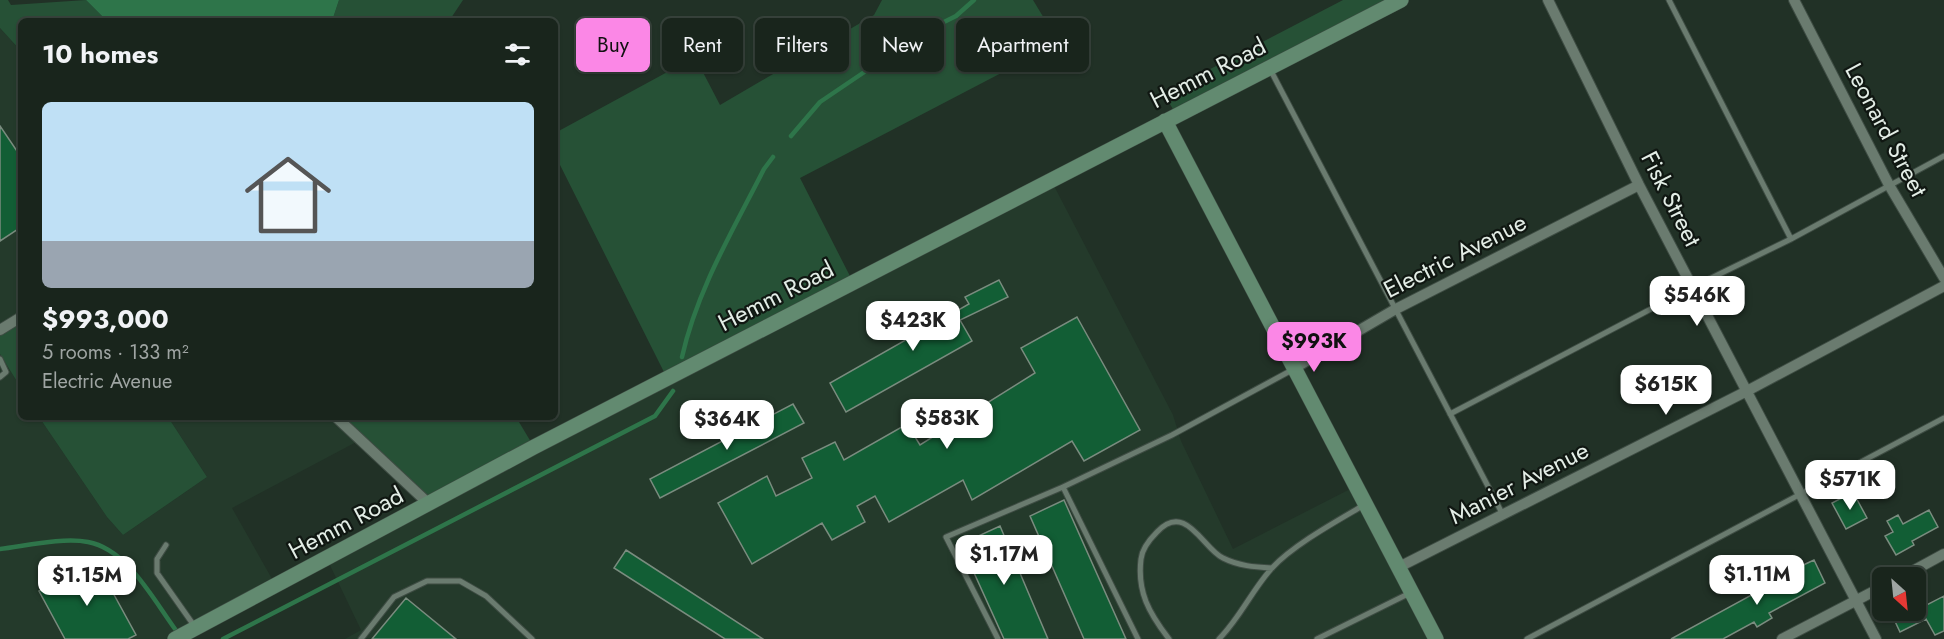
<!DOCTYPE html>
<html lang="en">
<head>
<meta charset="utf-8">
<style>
  :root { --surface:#19251c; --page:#222d25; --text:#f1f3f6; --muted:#9fa5a3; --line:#37423b; --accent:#fb87e6 }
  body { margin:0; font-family:Jost,sans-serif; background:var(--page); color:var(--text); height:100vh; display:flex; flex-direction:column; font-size:22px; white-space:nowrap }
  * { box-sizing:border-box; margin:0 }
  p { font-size:20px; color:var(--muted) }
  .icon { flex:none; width:33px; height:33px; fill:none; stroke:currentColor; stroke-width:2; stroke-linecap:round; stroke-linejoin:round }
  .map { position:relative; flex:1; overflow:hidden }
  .drawer { position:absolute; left:18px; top:18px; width:540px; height:402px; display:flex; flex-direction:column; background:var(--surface); border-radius:9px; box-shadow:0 2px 4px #0004,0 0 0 2px var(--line) }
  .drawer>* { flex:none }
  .banner { position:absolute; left:576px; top:18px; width:570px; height:54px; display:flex; gap:12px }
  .needle { width:39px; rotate:153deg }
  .controls { position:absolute; left:1872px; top:567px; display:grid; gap:12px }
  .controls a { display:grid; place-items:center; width:54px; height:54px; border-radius:9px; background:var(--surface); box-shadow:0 2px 4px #0004,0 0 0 2px var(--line); font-size:30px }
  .price { position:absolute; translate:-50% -51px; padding:0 14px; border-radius:12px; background:#fff; color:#222; font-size:20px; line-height:39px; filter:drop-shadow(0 2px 3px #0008) }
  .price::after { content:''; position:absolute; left:50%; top:36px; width:18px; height:14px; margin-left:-9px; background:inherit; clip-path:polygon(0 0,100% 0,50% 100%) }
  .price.active { background:var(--accent); color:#111 }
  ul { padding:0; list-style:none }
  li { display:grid; align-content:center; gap:12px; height:318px; padding:0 24px }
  li span { display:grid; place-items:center; height:186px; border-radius:9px; color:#555 }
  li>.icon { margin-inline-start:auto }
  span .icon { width:108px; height:108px; fill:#fffc; stroke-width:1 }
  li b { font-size:26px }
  h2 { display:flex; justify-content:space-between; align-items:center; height:72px; padding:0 24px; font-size:26px }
  .pill { padding:0 21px; border-radius:9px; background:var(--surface); box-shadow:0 2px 4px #0004,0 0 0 2px var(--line); font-size:21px; line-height:54px }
  .pill.active { background:var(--accent); color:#111 }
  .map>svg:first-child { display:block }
  .built { fill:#243a2b }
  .green { fill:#265136 }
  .water { fill:#2e754a }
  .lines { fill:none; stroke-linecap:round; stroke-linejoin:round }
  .stream { stroke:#2e754a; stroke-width:4.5 }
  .building { fill:#125e35; stroke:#7a8c7f; stroke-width:1.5 }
  .lane-casing { stroke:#3e4c43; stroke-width:7 }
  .street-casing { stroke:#3e4c43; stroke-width:12 }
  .secondary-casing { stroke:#3e4c43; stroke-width:16 }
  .lane { stroke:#6a7b6f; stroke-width:5 }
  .street { stroke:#6a7b6f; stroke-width:10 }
  .secondary { stroke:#628a70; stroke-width:15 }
  .labels { text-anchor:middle; stroke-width:4.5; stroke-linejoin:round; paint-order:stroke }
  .street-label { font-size:24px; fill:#e3ede6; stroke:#101712 }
</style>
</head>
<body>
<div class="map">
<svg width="1944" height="639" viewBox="0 0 1944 639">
  <rect width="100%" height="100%" fill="#213126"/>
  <path class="built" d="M0,28L21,51V317L0,330Z
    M1051,180L1173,415L1181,441L1233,549L1356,486L1436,639H345L361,630L327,559Z
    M0,354L21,388V417H39L107,517L123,535L207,477L168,417H336L360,440L232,508L276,586L175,639H0Z"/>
  <path class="green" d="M0,0H8L11,5L86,0L107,21H21V51L0,28Z
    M339,0H463L449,21H332Z
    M882,0H1033L1059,43L800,178L853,282L667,378L555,155V133L695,57L720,105L874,15Z
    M1343,0H1401L1176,115L1164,93Z
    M21,317V388L0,354V330Z
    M39,417H168L207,477L123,535L107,517Z
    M336,417H516L534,447L429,504Z"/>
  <path class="water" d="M86,0H339L332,21H107Z"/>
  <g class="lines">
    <path class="stream" d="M791,136L820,102L922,33L956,16L974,0
      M682,357C697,290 733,230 764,169L773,157
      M0,549C25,546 63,537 88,542C127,549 153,599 175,629
      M223,639L655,416L673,391"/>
  </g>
  <path class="building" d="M0,126L21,157V227L0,241Z
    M999,280L1008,297L960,320L972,341L846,412L830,383L969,304L965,297Z
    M1077,317L1140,430L1084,461L1072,441L972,500L963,480L889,522L875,496L857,506L865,522L832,540L822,523L752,564L718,503L767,476L776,496L812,478L802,458L835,442L844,460L907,424L920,445L1035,373L1021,348Z
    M793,404L804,423L660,498L650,479Z
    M1853,492L1867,518L1846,529L1832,503Z
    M1064,500L1126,639H1084L1030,516Z
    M1929,510L1938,527L1912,541L1914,545L1896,555L1885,536L1893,532L1887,521L1898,515L1903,524Z
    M1000,526L1048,639H1004L961,544Z
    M626,550L763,639H725L614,568Z
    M95,560L136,635L128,639H65L39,591Z
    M1814,560L1825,583L1769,613L1772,618L1757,627L1754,622L1723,639H1671L1770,585L1769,582L1779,577L1782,583L1801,572L1799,567Z
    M1944,596V631L1935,635L1926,619L1900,632L1893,617L1905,610H1917Z
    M406,598L456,639H372Z"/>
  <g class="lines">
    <g class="lane-casing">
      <path id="lane" d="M1669,0L1791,239
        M1270,69L1503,515
        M0,359L6,372L0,377
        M1450,414L1693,287L1791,239L1944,156
        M166,545L157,559V573L195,627
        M361,639L394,597L427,581H460L486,596L532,639
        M998,639L946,537L1063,487
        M1138,639L1063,487L1172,435L1292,370
        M1169,639C1149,613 1137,592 1141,559C1142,549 1150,539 1157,532C1186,501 1203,549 1223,558C1239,566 1254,567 1272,568
        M1219,639C1240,618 1252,590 1272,568C1293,545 1337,521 1364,505
        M1317,639L1410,593
        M1527,639L1944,418"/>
    </g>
    <g class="street-casing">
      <path id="street" d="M1548,0L1639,185L1876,639
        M1794,0L1889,185L1944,278
        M0,330L21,317
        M1293,369L1394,310L1639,185
        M336,417L429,504
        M1399,567L1747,391L1944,286
        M1900,578L1944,554
        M1782,639L1882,587"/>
    </g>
    <g class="secondary-casing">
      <path id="secondary" d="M1165,121L1436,639
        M175,639L534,447L1401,0"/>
    </g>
    <use href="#lane" class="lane"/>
    <use href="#street" class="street"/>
    <use href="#secondary" class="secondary"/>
  </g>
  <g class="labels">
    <g class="street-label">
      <text transform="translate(1208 73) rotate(-27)" y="8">Hemm Road</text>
      <text transform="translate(1886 130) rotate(62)" y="8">Leonard Street</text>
      <text transform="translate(1671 199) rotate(63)" y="8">Fisk Street</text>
      <text transform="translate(1455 256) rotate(-27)" y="8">Electric Avenue</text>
      <text transform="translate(776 296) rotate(-27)" y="8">Hemm Road</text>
      <text transform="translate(1519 483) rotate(-27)" y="8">Manier Avenue</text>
      <text transform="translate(346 523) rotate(-28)" y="8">Hemm Road</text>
    </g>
  </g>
</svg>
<div class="controls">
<a><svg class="needle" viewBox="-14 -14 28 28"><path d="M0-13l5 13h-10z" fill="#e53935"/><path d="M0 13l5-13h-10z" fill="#9fa5a3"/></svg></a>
</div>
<b class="price" style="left:1697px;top:327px">$546K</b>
<b class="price" style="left:913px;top:352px">$423K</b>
<b class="price active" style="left:1314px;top:373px">$993K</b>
<b class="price" style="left:1666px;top:416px">$615K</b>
<b class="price" style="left:947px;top:450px">$583K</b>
<b class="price" style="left:727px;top:451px">$364K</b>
<b class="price" style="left:1850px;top:511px">$571K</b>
<b class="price" style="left:1004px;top:586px">$1.17M</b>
<b class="price" style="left:1757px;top:606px">$1.11M</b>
<b class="price" style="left:87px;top:607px">$1.15M</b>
<div class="banner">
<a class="pill active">Buy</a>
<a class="pill">Rent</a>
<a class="pill">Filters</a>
<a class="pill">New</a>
<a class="pill">Apartment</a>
</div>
<section class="drawer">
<h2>10 homes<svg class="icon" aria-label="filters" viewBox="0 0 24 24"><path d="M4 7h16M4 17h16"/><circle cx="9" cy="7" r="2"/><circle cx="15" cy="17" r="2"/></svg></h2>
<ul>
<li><span style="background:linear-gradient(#bfe0f5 75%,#9aa5b1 0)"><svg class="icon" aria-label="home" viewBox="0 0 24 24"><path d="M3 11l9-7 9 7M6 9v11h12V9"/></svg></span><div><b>$993,000</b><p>5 rooms · 133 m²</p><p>Electric Avenue</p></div></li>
</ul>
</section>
</div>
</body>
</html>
